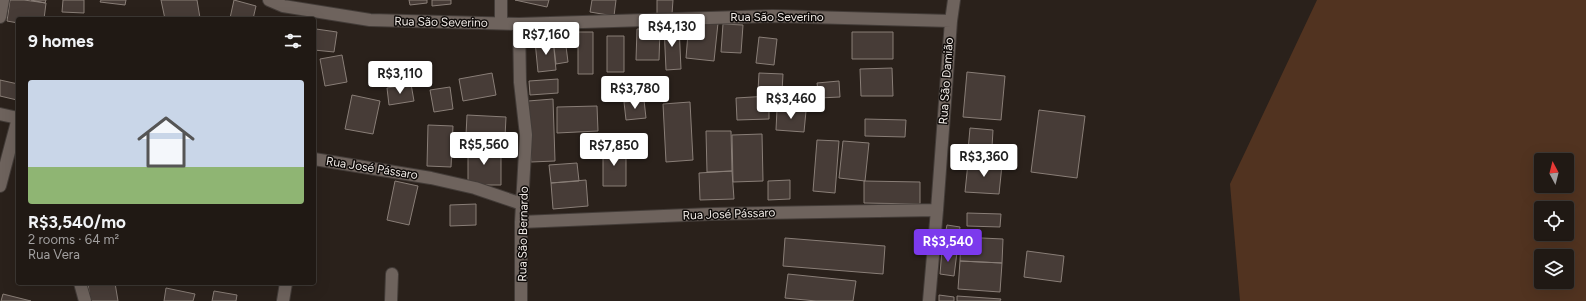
<!DOCTYPE html>
<html lang="en">
<head>
<meta charset="utf-8">
<style>
  :root { --surface:#201914; --page:#28221d; --text:#f1f3f6; --muted:#a2a0a0; --line:#3d3834; --accent:#7c3aed }
  body { margin:0; font-family:Figtree,sans-serif; background:var(--page); color:var(--text); height:100vh; display:flex; flex-direction:column; font-size:15px; white-space:nowrap }
  * { box-sizing:border-box; margin:0 }
  p { font-size:13px; color:var(--muted) }
  .icon { flex:none; width:22px; height:22px; fill:none; stroke:currentColor; stroke-width:2; stroke-linecap:round; stroke-linejoin:round }
  .map { position:relative; flex:1; overflow:hidden }
  .sheet { position:absolute; left:16px; top:17px; width:300px; height:268px; display:flex; flex-direction:column; background:var(--surface); border-radius:4px; box-shadow:0 4px 16px #0002,0 0 0 1px var(--line) }
  .sheet>* { flex:none }
  .needle { width:26px; rotate:353deg }
  .buttons { position:absolute; left:1534px; top:153px; display:grid; gap:8px }
  .buttons a { display:grid; place-items:center; width:40px; height:40px; border-radius:4px; background:var(--surface); box-shadow:0 4px 16px #0002,0 0 0 1px var(--line); font-size:20px }
  .price { position:absolute; translate:-50% -34px; padding:0 9px; border-radius:4px; background:#fff; color:#222; font-size:13px; line-height:26px; filter:drop-shadow(0 1px 2px #0008) }
  .price::after { content:''; position:absolute; left:50%; top:24px; width:12px; height:9px; margin-left:-6px; background:inherit; clip-path:polygon(0 0,100% 0,50% 100%) }
  .price.selected { background:var(--accent); color:#fff }
  ul { padding:0; list-style:none }
  li { display:grid; align-content:center; gap:8px; height:212px; padding:0 12px }
  li+li { border-top:1px solid var(--line) }
  li span { display:grid; place-items:center; height:124px; border-radius:4px; color:#555 }
  li>.icon { margin-inline-start:auto }
  span .icon { width:72px; height:72px; fill:#fffc; stroke-width:1 }
  li b { font-size:17px }
  h2 { display:flex; justify-content:space-between; align-items:center; height:48px; padding:0 12px; font-size:17px }
  .map>svg:first-child { display:block }
  .green { fill:#513320; fill-rule:evenodd }
  .building { fill:#473c37; stroke:#897e77 }
  .lines { fill:none; stroke-linecap:round; stroke-linejoin:round }
  .minor-casing { stroke:#433c38; stroke-width:14 }
  .minor { stroke:#6e635d; stroke-width:12 }
  .labels { text-anchor:middle; stroke-width:3; stroke-linejoin:round; paint-order:stroke }
  .street-label { font-size:12px; fill:#f1ebe7; stroke:#0f0b09 }
</style>
</head>
<body>
<div class="map">
<svg width="1586" height="301" viewBox="0 0 1586 301">
  <rect width="100%" height="100%" fill="#2a211b"/>
  <path class="green" d="M1317,0H1586V301H1240L1230,184ZM1541,160H1567V186H1541ZM1541,208H1567V234H1541ZM1541,256H1567V282H1541Z"/>
  <path class="building" d="M10,0H24L46,3L44,19H18V23L7,21Z
    M31,0H46L45,3Z
    M63,0H84V13L62,12Z
    M101,0H126L125,5L100,2Z
    M161,0H197L200,18L194,19H165Z
    M234,0L256,6L253,19L230,18Z
    M409,0H427V3L410,5Z
    M432,0H451V4L432,6Z
    M515,0H549L547,7Z
    M592,0H616L614,16L590,12Z
    M657,0H673L672,14H657Z
    M689,21L718,23L714,61L686,58Z
    M723,24L743,25L741,53L721,52Z
    M664,26H679L681,69L666,70Z
    M316,29L337,32L334,52L314,50Z
    M637,29H660L659,60H636Z
    M578,32H593V74H578Z
    M852,32H893V59H852Z
    M607,36H624V72H607Z
    M759,37L777,39L774,65L756,63Z
    M565,38L568,62L556,64L553,39Z
    M553,39L556,70L538,72L535,41Z
    M342,55L347,82L325,86L320,59Z
    M892,68L893,96H861L860,69Z
    M967,72L1005,76L1001,120L963,117Z
    M492,73L496,95L463,101L459,79Z
    M759,73L783,74L782,92L758,91Z
    M558,79V93L530,95L529,81Z
    M0,80L18,84L17,100L0,96Z
    M839,81L840,97L819,98L817,83Z
    M411,84L414,101L389,105L387,88Z
    M450,87L453,109L434,112L430,90Z
    M352,95L380,101L373,134L345,129Z
    M769,96V119L737,120L736,98Z
    M553,99L555,161L531,162L528,101Z
    M644,100L646,118L626,120L624,102Z
    M690,102L693,160L666,162L663,104Z
    M597,106L598,131L557,133V107Z
    M777,109L806,111L804,132L776,130Z
    M1039,110L1085,116L1077,178L1031,172Z
    M467,115L506,117L505,137L466,135Z
    M865,119L906,120L905,137L865,136Z
    M428,125L453,126L451,167L427,166Z
    M970,128L993,130L991,164L967,162Z
    M706,131H731L732,171L707,172Z
    M762,134L763,181L733,182L732,135Z
    M817,140L839,141L835,193L813,191Z
    M843,141L869,143L865,181L839,178Z
    M468,147H501V185H468Z
    M603,148H626V186H603Z
    M577,163L579,181L551,183L549,165Z
    M968,163L1002,165L999,194L965,192Z
    M732,171L734,199L700,200L699,173Z
    M586,180L588,206L553,209L551,183Z
    M790,180V199L768,200V181Z
    M395,181L418,186L409,225L387,220Z
    M864,181L920,182V204L864,203Z
    M476,204V225L450,226V205Z
    M967,213L1001,214L1000,227L967,226Z
    M947,225L960,227L958,242L944,240Z
    M961,237L1003,239L1002,263L960,261Z
    M785,238L885,246L883,274L783,266Z
    M942,250L957,252L954,276L940,274Z
    M1027,251L1064,256L1061,282L1024,277Z
    M960,261L1002,263L1000,292L958,289Z
    M788,274L856,281L853,301H816L785,298Z
    M88,283H115L118,301H90Z
    M166,288L195,294L193,301H164Z
    M214,291L237,295L236,301H212Z
    M3,294L31,301H1Z
    M939,295L954,297V301H939Z
    M957,296L1001,299L1000,301H957Z"/>
  <g class="lines">
    <g class="minor-casing">
      <path id="minor" d="M269,0L283,6L370,20L519,24L773,16L951,21
        M0,17L3,0
        M501,23V0
        M519,24L520,82L526,135L521,222V301
        M0,114L18,118
        M314,159L431,178L475,188L522,204
        M0,186L18,118
        M521,222L711,214L937,210
        M80,283L85,301
        M283,301L286,283
        M391,301L392,274
        M929,301L937,210L951,21L954,0"/>
    </g>
    <use href="#minor" class="minor"/>
  </g>
  <g class="labels">
    <g class="street-label">
      <text x="777" y="21">Rua São Severino</text>
      <text transform="translate(441 22) rotate(1)" y="4">Rua São Severino</text>
      <text transform="translate(946 81) rotate(-86)" y="4">Rua São Damião</text>
      <text transform="translate(372 168) rotate(9)" y="4">Rua José Pássaro</text>
      <text transform="translate(729 214) rotate(-2)" y="4">Rua José Pássaro</text>
      <text transform="translate(523 234) rotate(-89)" y="4">Rua São Bernardo</text>
    </g>
  </g>
</svg>
<div class="buttons">
<a><svg class="needle" viewBox="-14 -14 28 28"><path d="M0-13l5 13h-10z" fill="#e53935"/><path d="M0 13l5-13h-10z" fill="#a2a0a0"/></svg></a>
<a><svg class="icon" aria-label="locate" viewBox="0 0 24 24"><circle cx="12" cy="12" r="6"/><path d="M12 2v4M12 18v4M2 12h4M18 12h4"/></svg></a>
<a><svg class="icon" aria-label="layers" viewBox="0 0 24 24"><path d="M12 4l9 5-9 5-9-5zM3 14l9 5 9-5"/></svg></a>
</div>
<b class="price" style="left:672px;top:48px">R$4,130</b>
<b class="price" style="left:546px;top:56px">R$7,160</b>
<b class="price" style="left:400px;top:95px">R$3,110</b>
<b class="price" style="left:635px;top:110px">R$3,780</b>
<b class="price" style="left:791px;top:120px">R$3,460</b>
<b class="price" style="left:484px;top:166px">R$5,560</b>
<b class="price" style="left:614px;top:167px">R$7,850</b>
<b class="price" style="left:984px;top:178px">R$3,360</b>
<b class="price selected" style="left:948px;top:263px">R$3,540</b>
<section class="sheet">
<h2>9 homes<svg class="icon" aria-label="filters" viewBox="0 0 24 24"><path d="M4 7h16M4 17h16"/><circle cx="9" cy="7" r="2"/><circle cx="15" cy="17" r="2"/></svg></h2>
<ul>
<li><span style="background:linear-gradient(#c9d6e8 70%,#8fb573 0)"><svg class="icon" aria-label="home" viewBox="0 0 24 24"><path d="M3 11l9-7 9 7M6 9v11h12V9"/></svg></span><div><b>R$3,540/mo</b><p>2 rooms · 64 m²</p><p>Rua Vera</p></div></li>
</ul>
</section>
</div>
</body>
</html>
